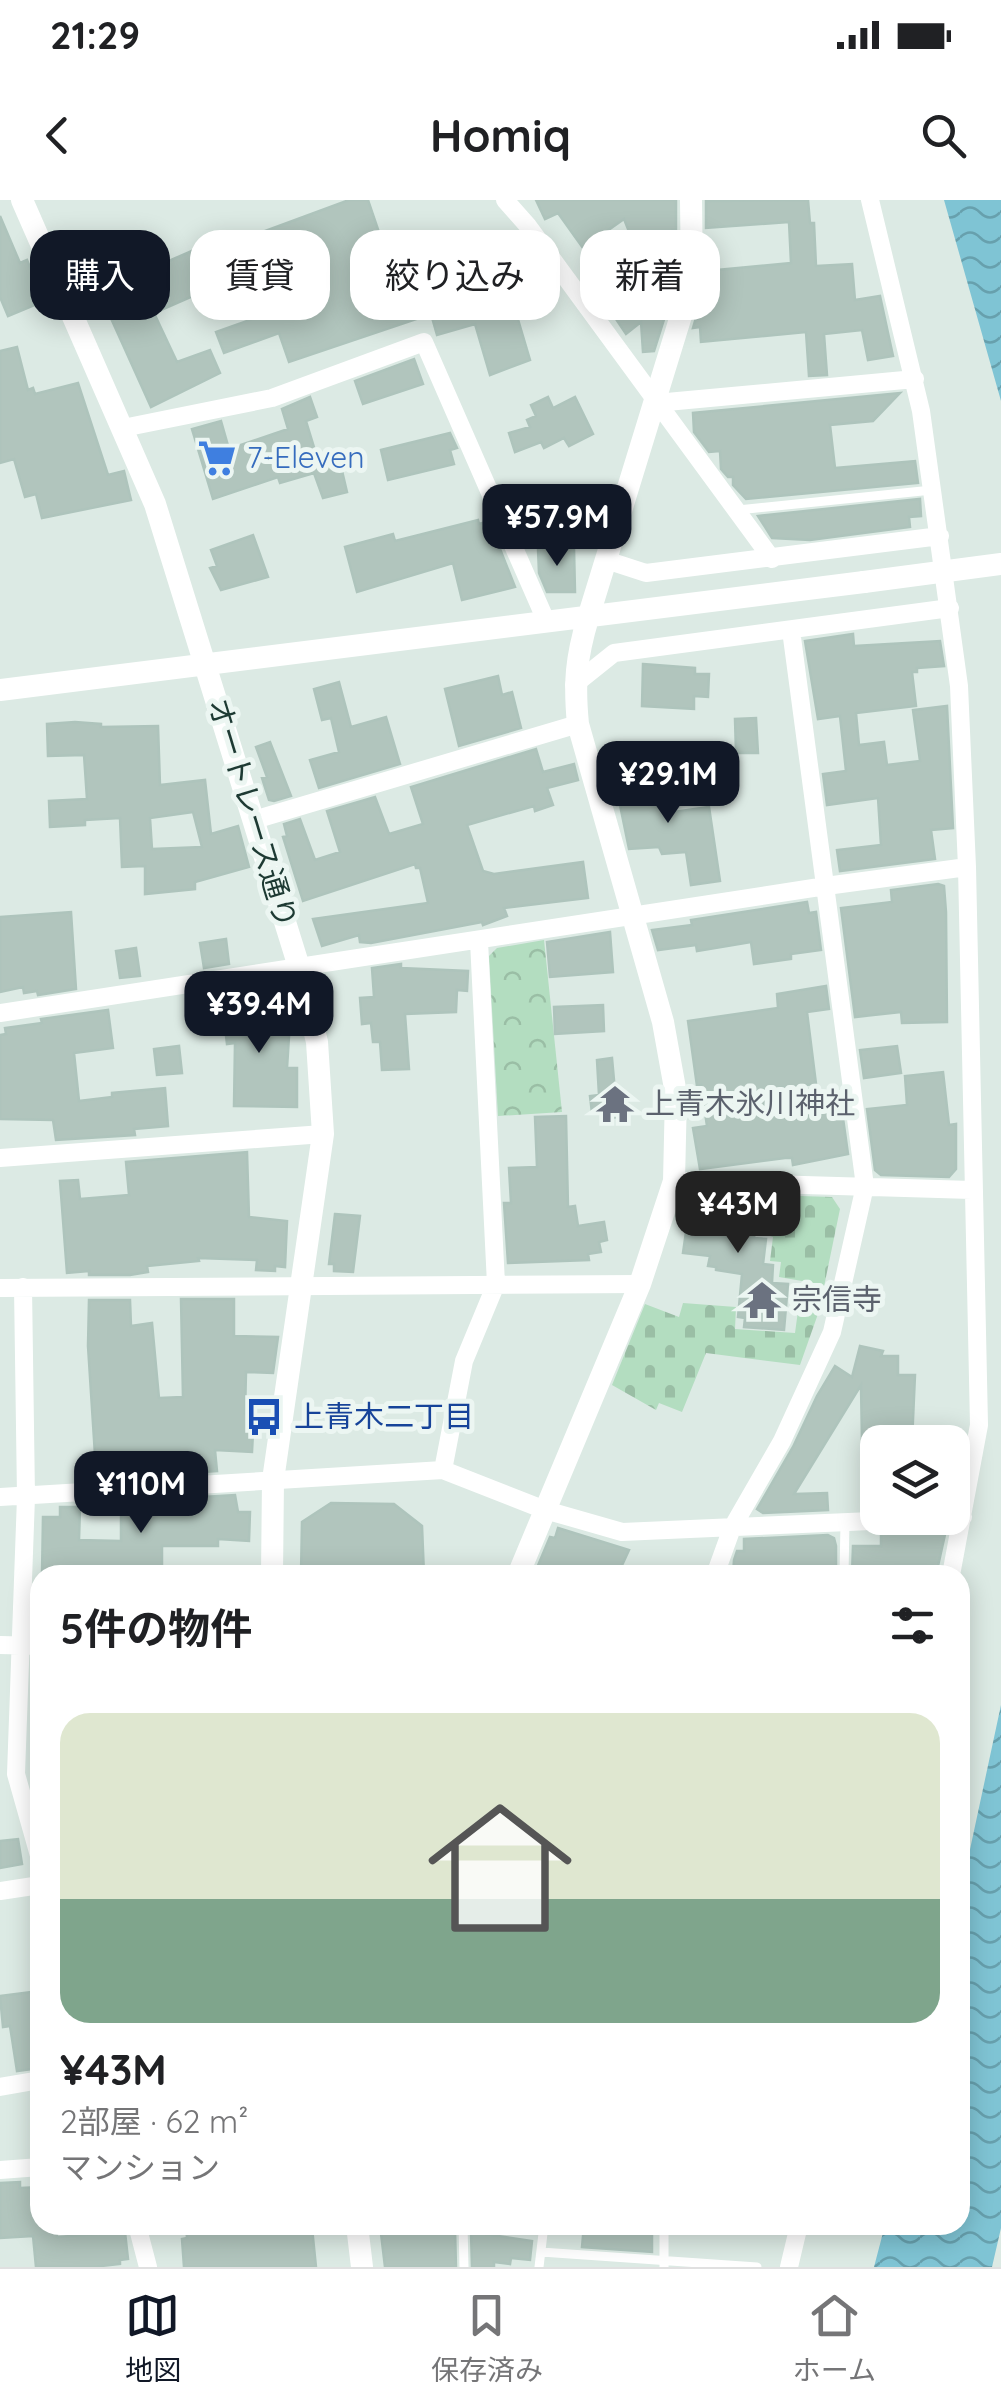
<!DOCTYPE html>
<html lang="ja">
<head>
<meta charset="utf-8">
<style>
  :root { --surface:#fff; --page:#f2f2f2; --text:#202124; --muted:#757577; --line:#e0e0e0; --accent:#111827 }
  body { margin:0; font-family:Quicksand,"Noto Sans JP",sans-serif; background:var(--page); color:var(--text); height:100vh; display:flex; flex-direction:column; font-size:38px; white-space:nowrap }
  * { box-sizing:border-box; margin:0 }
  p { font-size:32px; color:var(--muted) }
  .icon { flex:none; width:55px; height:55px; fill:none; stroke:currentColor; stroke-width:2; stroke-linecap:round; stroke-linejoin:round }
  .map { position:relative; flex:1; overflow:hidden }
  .drawer { position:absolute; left:30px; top:1365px; width:940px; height:670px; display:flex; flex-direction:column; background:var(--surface); border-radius:30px; box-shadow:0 5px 25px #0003 }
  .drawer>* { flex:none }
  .top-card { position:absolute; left:30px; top:30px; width:942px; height:90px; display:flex; gap:20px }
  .tools { position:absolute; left:860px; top:1225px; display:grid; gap:20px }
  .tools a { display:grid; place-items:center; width:110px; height:110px; border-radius:20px; background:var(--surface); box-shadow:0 5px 25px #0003; font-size:50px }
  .price { position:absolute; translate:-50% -85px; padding:0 22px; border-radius:20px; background:var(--accent); color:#fff; font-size:32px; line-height:65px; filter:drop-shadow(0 2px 5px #0008) }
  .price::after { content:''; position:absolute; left:50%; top:60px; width:30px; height:22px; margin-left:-15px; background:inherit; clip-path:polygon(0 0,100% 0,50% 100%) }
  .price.current { background:#222; color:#fff }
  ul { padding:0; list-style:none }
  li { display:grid; align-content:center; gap:20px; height:530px; padding:0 30px }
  li span { display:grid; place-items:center; height:310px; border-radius:30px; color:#555 }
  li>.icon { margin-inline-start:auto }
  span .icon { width:180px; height:180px; fill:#fffc; stroke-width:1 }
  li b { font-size:42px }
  h2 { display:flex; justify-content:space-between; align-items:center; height:120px; padding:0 30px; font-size:42px }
  .chip { padding:0 35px; border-radius:30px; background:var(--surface); box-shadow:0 5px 25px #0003; font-size:35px; line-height:90px }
  .chip.current { background:var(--accent); color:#fff }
  .status { display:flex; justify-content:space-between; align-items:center; height:70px; padding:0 50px; background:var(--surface); direction:ltr }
  .status svg { height:28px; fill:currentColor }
  header { display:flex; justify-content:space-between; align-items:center; height:130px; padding:0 30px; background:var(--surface); font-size:45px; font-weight:700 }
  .tab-bar { display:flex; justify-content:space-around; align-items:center; height:140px; border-top:2px solid var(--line); background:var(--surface); font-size:28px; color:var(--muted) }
  .tab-bar a { display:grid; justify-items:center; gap:5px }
  .tab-bar .current { color:var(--accent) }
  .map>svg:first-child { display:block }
  .cemetery { fill:url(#cemetery-stones) }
  .park { fill:url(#park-crowns) }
  .water { fill:url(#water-waves) }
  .building { fill:#b1c5bd; stroke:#aec4bc; stroke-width:2.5; fill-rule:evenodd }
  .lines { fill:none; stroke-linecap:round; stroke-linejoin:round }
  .service { stroke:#fff; stroke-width:9 }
  .minor { stroke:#fff; stroke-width:18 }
  .tertiary { stroke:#fff; stroke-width:22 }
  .tertiary-bridge { stroke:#fff; stroke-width:22 }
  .labels { text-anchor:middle; stroke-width:10; stroke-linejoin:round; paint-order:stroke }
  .shop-label { font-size:30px; fill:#366cbe; stroke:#ecf6f2; text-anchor:start }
  .street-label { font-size:30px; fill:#1d3a33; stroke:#ecf6f2 }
  .worship-label { font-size:30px; fill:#5b616d; stroke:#ecf6f2; text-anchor:start }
  .transit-label { font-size:30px; fill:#164399; stroke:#ecf6f2; text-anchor:start }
</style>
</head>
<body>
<div class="status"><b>21:29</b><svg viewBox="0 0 49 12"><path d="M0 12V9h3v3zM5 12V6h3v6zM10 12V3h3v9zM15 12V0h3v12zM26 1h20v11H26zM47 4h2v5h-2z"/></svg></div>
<header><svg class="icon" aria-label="back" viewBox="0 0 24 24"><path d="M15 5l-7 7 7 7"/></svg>Homiq<svg class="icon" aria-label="search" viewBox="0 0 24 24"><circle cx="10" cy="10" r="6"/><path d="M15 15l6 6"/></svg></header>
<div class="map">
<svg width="1001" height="2067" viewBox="0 0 1001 2067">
  <defs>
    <pattern id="cemetery-stones" width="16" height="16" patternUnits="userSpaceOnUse" patternTransform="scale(2.5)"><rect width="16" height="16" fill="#b3ddc0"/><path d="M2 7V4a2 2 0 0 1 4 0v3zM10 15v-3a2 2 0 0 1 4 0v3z" fill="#9abea5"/></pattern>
    <pattern id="park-crowns" width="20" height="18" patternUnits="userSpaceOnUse" patternTransform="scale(2.5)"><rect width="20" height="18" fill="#b3ddc0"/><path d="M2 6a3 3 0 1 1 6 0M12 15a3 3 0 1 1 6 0" fill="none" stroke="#9abea5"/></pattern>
    <pattern id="water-waves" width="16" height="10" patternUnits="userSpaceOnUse" patternTransform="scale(2.5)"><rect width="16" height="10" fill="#7fc4d4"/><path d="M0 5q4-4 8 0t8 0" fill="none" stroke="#67a0ad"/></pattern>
  </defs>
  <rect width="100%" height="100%" fill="#dceae4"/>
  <path class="cemetery" d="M769,995L832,997L840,1009L819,1111L800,1165L706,1153L682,1212L659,1203L656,1210L612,1185L645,1104L679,1117L683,1103L736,1107L735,1129L795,1133L802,1081L779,1077L781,1062L770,1061L773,1037L767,1035Z"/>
  <path class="park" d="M544,740L562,912L498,916L489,756L497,748Z"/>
  <path class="water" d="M944,0H1001V201Z
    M1001,1505V2028L992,2067H874L885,2025H960V1696Z"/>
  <path class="building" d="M349,0H368L403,103L520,70L532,111L517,116L530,160L490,175L475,124L437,135L431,114L289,162L279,133L224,153L216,132L272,112L257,68L154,113L177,162L210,150L220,173L151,207L92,76L129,59L132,64L150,56L155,67L210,43H217L219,48Z
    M536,0H676V30H672L677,78L654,151L643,152L641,122L626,134L602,98L636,76L634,44L624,19L583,48L558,13L545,19Z
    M808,0L810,23H814L816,66L852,64L855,100L880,96L893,156L868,160L862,130L824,134L827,175L809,176L806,132L701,142L700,127L693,128L706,84L707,71L791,63L789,22L706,28V1Z
    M0,16L20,63L27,60L44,101L8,116L0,97Z
    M17,147L28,190L33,188L35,194L78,183L108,275L124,271L131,300L42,318L36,294L25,297L14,259L0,263V151Z
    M414,159L423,184L363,204L355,181Z
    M900,193L873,221L830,225L835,268L915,261L918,283L746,299L733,285V277H728L721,269L720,251L709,252L694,232L693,213Z
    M310,197L317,217L306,221L317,257L327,255L329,260L339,258L347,292L323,298L314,273L280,283L278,277L213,299L192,229L221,221L229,249L288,229L282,209Z
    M548,197L553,208L575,197L593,234L569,246L564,238L544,248L541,242L515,252L509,233L530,227L527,220L536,216L531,205Z
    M450,233L457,248L450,250L454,264L388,280L381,250Z
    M920,299L921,316L909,317L910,327L810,340L772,338L758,316Z
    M478,320L479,324L489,321L515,387L462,400L453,363L357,392L345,347L393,334L395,341Z
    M253,335L268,377L221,390L210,368L217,366L211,350Z
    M574,348L575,392H547L539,373L538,349Z
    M853,434L854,446L940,441L944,466L917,468V472H912L916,506L856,513L859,545L884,542L887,565L920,561L913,510L947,506L953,628L931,630L935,659L840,671L837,650L881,645L878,598L827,605L823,574L846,571L840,516L818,519L805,441Z
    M643,464L695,468V474H709L708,497L694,496V509L642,506Z
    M498,476L502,495L512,492L521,528L459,546L445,489Z
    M339,482L351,527L386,517L400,564L319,588L310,560L339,552L331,518L322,520L314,489Z
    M756,518L758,553H736L735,519Z
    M75,522L101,524V527L158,526L160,585L205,580L211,634L238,626L249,667L195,682V689L145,694V666L122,667L120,618L85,620V625L50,627L49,601L87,599L84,555L48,556L47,524ZM193,612L202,647L152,649L150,618Z
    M270,542L291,596L274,601L269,600L262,578L267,577L256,547Z
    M536,549L543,572L574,564L578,580L547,588L553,605L535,611L534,606L467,625L483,671L494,674L583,662L588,698L504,708L507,716L483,725L482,722L371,743L360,742L359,735L322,746L313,719L428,703L420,668H416L415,664L303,701L283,637L287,636L284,624L300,619L315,660L340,652L327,611L375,597L389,634L423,624L411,587Z
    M672,579L674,612L709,607L720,681L691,685L686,652L662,654L659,647L629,649L620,605H617L611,584Z
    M938,684L944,686L946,712L947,822L902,823L901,812L855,817L841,708L892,702L891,690Z
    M807,702L809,713L816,712L821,750L791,754V759L754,764L751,742L697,751L696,745L658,750L652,730L692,725L691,720Z
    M71,712L76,789L38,795L37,791L24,793L23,787L0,792V717Z
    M610,732L613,772L550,777L547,742Z
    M226,739L229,764L204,768L200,743Z
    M136,748L140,776L120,778L116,751Z
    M401,764V768L468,771L467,791L457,790L456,812L405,814L409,869L382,870L380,842H373L371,823L362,824L360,798L374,797L372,768Z
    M826,786L829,809L807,812L816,884L777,888L780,917L842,911L848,954L793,965L792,958H785L700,969L693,928L707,926L701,885L697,886L688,821L778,808L777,794Z
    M247,788L252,819L290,821L287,868H297V907L234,906L235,843L227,844L221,792Z
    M603,805L604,831L555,834L554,807Z
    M108,810L113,848L74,853L79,901L112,897V893L165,888L168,926L134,929L135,935L56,940L53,920L0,919V835L6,834L5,828L42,823L41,819Z
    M179,846L182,873L157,875L154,849Z
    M897,846L901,873L864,878L860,850Z
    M612,858L615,891H622L624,910H618L619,917L602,919L601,912L592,913L590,896L599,895L597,860Z
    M943,872L949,925L956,924V969L949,977L881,975L875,970L867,909L907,905L905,876Z
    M566,916L568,1007L575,1006L578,1026L604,1022L607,1040L599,1042L601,1052L588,1054L589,1060L508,1063L504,1003H511L509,968L537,967L535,917Z
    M247,952L249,1017L287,1021L285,1067L275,1066V1071L256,1070L257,1060L198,1058L199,1061L147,1066L148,1072L130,1075H89V1071L67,1073L60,981L78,980L80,999L129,995L126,962Z
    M723,996L759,1000L754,1038L766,1039L763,1064L773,1065L772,1083L788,1084L784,1130L744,1127L745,1118L738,1117L742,1074L716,1070V1067L708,1066L710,1056L683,1053L691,997L722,1002Z
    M335,1014L360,1016L353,1072L334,1071V1064H329Z
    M181,1099H234V1136L278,1137L273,1173L246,1172L245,1213H254L252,1252L215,1250L217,1271L150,1275L149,1254L95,1255L88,1146L89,1100H130L131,1126L152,1123L159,1198L183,1197Z
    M860,1146L883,1151L881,1156H898V1175H915L912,1242H862L861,1185L794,1294L827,1293L828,1310L763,1313L757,1309L793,1247L817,1196L835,1166L852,1177Z
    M235,1295L238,1312H250L249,1341L218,1339V1346H162V1375H42L43,1317H60V1307H80L79,1340L121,1341V1306H153L152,1300Z
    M331,1303L394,1304L422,1326L424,1375H301L302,1322Z
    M558,1328L629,1350L618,1374L604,1367L601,1375L583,1368L581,1375H534L550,1337L555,1338Z
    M946,1330L936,1375H852L853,1346H881V1333Z
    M828,1335L834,1338L836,1346V1375H733L734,1360L737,1351H744V1339Z
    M18,1639L22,1664L0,1668V1641Z
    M40,1791V1868L17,1871L10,1826L3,1827L0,1796Z
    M20,1982V1988L40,1987V2025H56L57,2037L125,2032L128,2059L120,2060V2064L92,2067H36L33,2036L0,2038V1983Z
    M186,2025H218V2029L303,2025V2029L312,2028L316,2067H184L182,2039L187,2038Z
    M380,2025H450V2030H455L456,2067H385Z
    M584,2025H652V2052L582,2047Z
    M471,2032L532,2041L530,2060L511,2058L510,2064L494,2062V2067H472Z"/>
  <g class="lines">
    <path class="service" d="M738,310L932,290
      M844,1375L845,1323
      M463,2025L464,2067
      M664,2025V2067
      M541,2052L757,2067
      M539,2067L544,2025"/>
    <path class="minor" d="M505,0L528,26L772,359
      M870,0L921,211L959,486L967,667L979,1225L951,1375
      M656,203L915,179
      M123,228L272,198L424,142L547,423
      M606,360L646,373L940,336
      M574,485L614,453L950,408
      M254,620L578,524
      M0,813L826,686L967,667
      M0,958L323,934
      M674,981L972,990
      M23,1087L26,1297L16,1574L40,1659
      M0,1088L640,1084
      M443,1270L464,1161L496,1084L479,741
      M0,1297L443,1270L545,1310L622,1332L963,1317
      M715,1375L732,1328L782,1241L832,1132L865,986L791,430
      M0,1445L40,1446
      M0,1691L40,1685
      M0,1887L40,1880
      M0,1970L40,1967
      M137,2025L148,2067
      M789,2067L799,2025"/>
    <path class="tertiary" d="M22,0L155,304L299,767L317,842L323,934L273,1280L272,1375
      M0,490L864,382
      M518,1375L640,1084L674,981L676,894L663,822L578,524C574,483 576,458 588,418L692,80L691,0
      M357,2025L362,2067"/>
    <path class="tertiary-bridge" d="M864,382L1001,364"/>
  </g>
  <defs>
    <g id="supermarket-bare" transform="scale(3)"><path d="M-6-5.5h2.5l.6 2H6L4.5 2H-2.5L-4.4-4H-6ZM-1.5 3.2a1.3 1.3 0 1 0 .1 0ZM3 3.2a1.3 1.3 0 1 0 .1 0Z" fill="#3f7fe0" stroke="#ecf6f2" stroke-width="2.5" paint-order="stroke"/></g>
    <g id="temple-bare" transform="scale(3)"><path d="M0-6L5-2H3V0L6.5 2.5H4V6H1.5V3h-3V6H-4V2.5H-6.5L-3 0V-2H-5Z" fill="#6b7280" stroke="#ecf6f2" stroke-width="2.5" paint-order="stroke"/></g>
    <g id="bus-bare" transform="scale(3)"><path d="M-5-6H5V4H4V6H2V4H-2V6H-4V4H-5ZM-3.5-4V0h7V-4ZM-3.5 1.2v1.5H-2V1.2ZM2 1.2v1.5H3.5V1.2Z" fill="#1a4fb4" stroke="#ecf6f2" stroke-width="2.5" paint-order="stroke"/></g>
  </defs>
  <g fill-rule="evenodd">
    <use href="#supermarket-bare" x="217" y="258"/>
    <use href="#temple-bare" x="615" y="904"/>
    <use href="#temple-bare" x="762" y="1100"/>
    <use href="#bus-bare" x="264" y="1217"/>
  </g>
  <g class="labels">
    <g class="shop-label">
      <text x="247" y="268">7-Eleven</text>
    </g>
    <g class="street-label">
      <text transform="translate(252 613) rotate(73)" y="10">オートレース通り</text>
    </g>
    <g class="worship-label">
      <text x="645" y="914">上青木氷川神社</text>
      <text x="792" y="1110">宗信寺</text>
    </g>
    <g class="transit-label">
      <text x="294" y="1227">上青木二丁目</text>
    </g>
  </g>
</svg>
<div class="tools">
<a><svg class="icon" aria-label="layers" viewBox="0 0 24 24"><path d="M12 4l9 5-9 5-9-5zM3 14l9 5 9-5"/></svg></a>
</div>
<b class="price" style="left:557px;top:369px">¥57.9M</b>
<b class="price" style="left:668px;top:626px">¥29.1M</b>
<b class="price" style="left:259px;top:856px">¥39.4M</b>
<b class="price current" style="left:738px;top:1056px">¥43M</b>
<b class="price" style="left:141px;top:1336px">¥110M</b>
<div class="top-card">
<a class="chip current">購入</a>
<a class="chip">賃貸</a>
<a class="chip">絞り込み</a>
<a class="chip">新着</a>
</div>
<section class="drawer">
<h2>5件の物件<svg class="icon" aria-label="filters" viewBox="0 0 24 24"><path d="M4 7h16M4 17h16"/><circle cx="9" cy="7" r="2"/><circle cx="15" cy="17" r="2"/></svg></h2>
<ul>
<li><span style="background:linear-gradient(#dfe7d0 60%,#7fa58c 0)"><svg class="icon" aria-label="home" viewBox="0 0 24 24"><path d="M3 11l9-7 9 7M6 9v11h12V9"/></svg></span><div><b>¥43M</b><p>2部屋 · 62 m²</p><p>マンション</p></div></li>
</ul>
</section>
</div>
<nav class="tab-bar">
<a class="current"><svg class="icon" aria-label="map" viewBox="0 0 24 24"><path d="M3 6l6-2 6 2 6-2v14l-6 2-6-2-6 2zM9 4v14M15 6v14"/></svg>地図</a>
<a><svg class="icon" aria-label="saved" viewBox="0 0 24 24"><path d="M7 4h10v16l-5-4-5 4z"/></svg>保存済み</a>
<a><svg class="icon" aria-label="home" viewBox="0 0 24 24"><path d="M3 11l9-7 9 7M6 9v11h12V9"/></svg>ホーム</a>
</nav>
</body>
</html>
